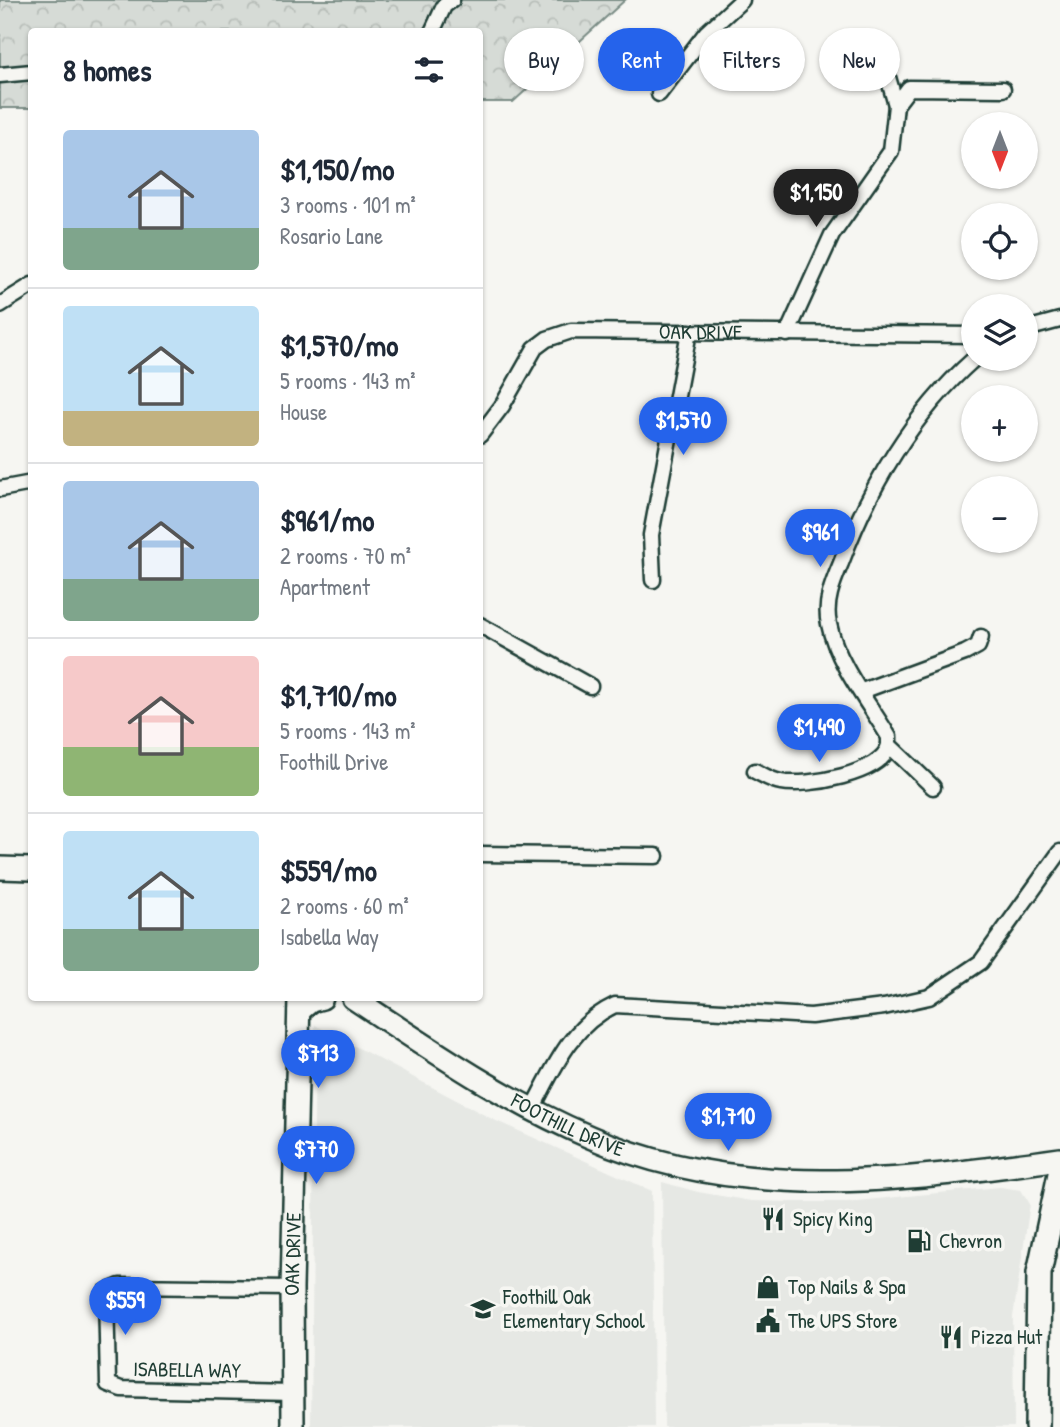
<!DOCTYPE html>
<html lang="en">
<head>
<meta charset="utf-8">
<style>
  :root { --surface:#fff; --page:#f6f6f7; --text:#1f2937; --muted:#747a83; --line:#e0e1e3; --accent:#2563eb }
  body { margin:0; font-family:"Patrick Hand",sans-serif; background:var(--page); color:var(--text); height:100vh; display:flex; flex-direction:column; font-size:26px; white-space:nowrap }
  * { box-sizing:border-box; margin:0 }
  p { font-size:23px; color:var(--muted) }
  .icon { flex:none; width:38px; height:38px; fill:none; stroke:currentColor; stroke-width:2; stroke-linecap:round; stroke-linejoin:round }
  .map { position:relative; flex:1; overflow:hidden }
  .details { position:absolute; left:28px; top:28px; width:455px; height:973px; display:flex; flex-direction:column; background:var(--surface); border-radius:7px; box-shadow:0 2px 5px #0004 }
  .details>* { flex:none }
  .top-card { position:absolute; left:504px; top:28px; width:450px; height:63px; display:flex; gap:14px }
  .needle { width:46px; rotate:180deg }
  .tools { position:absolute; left:961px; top:112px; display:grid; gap:14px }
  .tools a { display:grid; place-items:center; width:77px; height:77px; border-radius:50%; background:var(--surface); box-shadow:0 2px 5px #0004; font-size:35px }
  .price { position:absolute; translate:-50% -60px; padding:0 16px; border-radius:24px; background:var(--accent); color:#fff; font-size:23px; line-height:46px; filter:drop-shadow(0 2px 4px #0008) }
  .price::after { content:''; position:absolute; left:50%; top:42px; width:21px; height:16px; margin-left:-10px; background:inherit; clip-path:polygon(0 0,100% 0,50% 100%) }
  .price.on { background:#222; color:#fff }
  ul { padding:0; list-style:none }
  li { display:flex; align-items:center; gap:21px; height:175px; padding:0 35px }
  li+li { border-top:2px solid var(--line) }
  li span { display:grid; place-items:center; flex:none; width:196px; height:140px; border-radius:7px; color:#555 }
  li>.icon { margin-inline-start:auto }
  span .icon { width:84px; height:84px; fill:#fffc; stroke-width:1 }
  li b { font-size:30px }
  h2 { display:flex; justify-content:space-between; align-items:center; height:84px; padding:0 35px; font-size:30px }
  .chip { padding:0 24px; border-radius:32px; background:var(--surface); box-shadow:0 2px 5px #0004; font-size:24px; line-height:63px }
  .chip.on { background:var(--accent); color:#fff }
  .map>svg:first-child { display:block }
  .built { fill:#e6e8e4 }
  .forest { fill:url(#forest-crowns); stroke:#7a8c85; stroke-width:2 }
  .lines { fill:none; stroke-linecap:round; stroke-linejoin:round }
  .street-casing { stroke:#1f3d34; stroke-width:19 }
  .secondary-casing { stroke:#1f3d34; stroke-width:26 }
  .primary-casing { stroke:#1f3d34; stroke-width:28 }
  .street { stroke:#f6f6f2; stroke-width:14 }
  .secondary { stroke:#f6f6f2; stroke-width:21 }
  .primary { stroke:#f6f6f2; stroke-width:23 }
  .labels { text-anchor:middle; stroke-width:7; stroke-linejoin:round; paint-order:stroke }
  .street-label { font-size:21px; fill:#1f3d34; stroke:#f6f6f2 }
  .poi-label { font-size:21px; fill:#1f3d34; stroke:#f6f6f2; text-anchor:start }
</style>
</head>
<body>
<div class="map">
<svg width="1060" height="1427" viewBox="0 0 1060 1427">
  <defs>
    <pattern id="forest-crowns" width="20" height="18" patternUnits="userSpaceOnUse" patternTransform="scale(1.75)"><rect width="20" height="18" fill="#d6dbd6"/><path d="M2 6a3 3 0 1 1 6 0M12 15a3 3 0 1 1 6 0" fill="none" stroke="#b7bdb8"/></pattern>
  </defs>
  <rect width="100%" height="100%" fill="#f6f6f2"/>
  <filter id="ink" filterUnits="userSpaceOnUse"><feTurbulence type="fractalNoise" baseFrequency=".0143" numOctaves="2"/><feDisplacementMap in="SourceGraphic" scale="14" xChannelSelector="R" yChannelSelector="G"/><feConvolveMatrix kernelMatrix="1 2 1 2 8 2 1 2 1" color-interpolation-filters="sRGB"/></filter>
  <g filter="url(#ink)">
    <path class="built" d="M315,1025L492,1119L652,1191L654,1427H311Z
      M662,1182L698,1192L751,1201L791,1202H846L1000,1187L1021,1190L1030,1204L1013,1317L1014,1427H664Z"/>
    <path class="forest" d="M0,0H625L513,102H480V32H32L31,108H0Z"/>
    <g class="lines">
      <g class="street-casing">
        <g id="street">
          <path d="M432,32L444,6L452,0"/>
          <path d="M885,67L896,105"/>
          <path d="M0,75L32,72"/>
          <path d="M659,94L706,33L742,0"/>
          <path d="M0,305L32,285"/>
          <path d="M1026,329L1060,320"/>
          <path d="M787,334L832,235L891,151L896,105L909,88L1003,89"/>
          <path id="s1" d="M480,435L502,406L535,348L547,339L571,331L973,335"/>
          <path d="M0,489L32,483"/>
          <path d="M653,580L651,535L689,332"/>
          <path d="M480,625L590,686"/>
          <path d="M862,691L965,653L978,646L981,637"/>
          <path d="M755,771C763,775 772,781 781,782C806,787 883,774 889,745"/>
          <path d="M933,787L889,745V737C869,703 837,664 829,624C824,603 833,582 841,563C869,487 913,413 974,359"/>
          <path d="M480,854L656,856"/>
          <path d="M532,1109C554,1068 570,1026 615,1005L811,1016L884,1007L929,997L981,962L1060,852"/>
          <path d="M292,1288L120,1286L106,1292L108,1384L121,1389L293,1393"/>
        </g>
      </g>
      <g class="secondary-casing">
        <g id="secondary">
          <path d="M0,868L32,869"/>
          <path id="s2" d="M353,998C429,1048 505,1101 590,1137C740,1203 903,1181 1060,1159"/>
          <path d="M299,1011L311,1001L322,998"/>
          <path id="s3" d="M293,1427L292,1288L299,998"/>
        </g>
      </g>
      <g class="primary-casing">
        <path id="primary" d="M1037,1427L1039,1273L1060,1174"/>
      </g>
      <use href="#street" class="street"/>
      <use href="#secondary" class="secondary"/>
      <use href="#primary" class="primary"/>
    </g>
  </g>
  <defs>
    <g id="restaurant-bare" transform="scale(1.89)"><path d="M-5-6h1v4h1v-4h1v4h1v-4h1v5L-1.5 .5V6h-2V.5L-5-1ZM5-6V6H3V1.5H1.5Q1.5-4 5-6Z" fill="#1f3d34" stroke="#f6f6f2" stroke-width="2.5" paint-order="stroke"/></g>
    <g id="fuel-bare" transform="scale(1.89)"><path d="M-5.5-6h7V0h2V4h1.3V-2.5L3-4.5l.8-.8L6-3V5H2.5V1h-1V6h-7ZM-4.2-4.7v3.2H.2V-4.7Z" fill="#1f3d34" stroke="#f6f6f2" stroke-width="2.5" paint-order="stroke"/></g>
    <g id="shop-bare" transform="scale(1.89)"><path d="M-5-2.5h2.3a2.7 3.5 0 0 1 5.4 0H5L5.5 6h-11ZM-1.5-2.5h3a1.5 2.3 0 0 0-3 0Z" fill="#1f3d34" stroke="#f6f6f2" stroke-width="2.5" paint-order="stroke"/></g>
    <g id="school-bare" transform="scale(1.89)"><path d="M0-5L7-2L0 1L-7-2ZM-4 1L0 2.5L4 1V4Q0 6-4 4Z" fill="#1f3d34" stroke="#f6f6f2" stroke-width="2.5" paint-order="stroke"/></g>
    <g id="civic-bare" transform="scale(1.89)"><path d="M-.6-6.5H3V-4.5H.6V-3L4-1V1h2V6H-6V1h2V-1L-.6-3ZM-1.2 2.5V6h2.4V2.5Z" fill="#1f3d34" stroke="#f6f6f2" stroke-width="2.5" paint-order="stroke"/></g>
  </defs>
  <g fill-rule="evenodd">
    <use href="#restaurant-bare" x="773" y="1219"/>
    <use href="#fuel-bare" x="919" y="1241"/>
    <use href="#shop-bare" x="768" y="1287"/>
    <use href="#school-bare" x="483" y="1309"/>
    <use href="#civic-bare" x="768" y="1321"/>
    <use href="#restaurant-bare" x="951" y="1337"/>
  </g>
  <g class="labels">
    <g class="street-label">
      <text dy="7" stroke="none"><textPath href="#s1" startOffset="273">OAK DRIVE</textPath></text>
      <text dy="7" stroke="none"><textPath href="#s2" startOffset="250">FOOTHILL DRIVE</textPath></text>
      <text dy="7" stroke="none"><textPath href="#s3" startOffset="173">OAK DRIVE</textPath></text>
      <text transform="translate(187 1370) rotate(1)" y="7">ISABELLA WAY</text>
    </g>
    <g class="poi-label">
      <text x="793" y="1226">Spicy King</text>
      <text x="939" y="1248">Chevron</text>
      <text x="788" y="1294">Top Nails &amp; Spa</text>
      <text x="503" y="1304">Foothill Oak<tspan x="503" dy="24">Elementary School</tspan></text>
      <text x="788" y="1328">The UPS Store</text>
      <text x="971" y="1344">Pizza Hut</text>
    </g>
  </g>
</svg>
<div class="tools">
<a><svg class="needle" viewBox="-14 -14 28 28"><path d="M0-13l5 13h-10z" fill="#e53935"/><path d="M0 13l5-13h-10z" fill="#747a83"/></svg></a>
<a><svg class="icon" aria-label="locate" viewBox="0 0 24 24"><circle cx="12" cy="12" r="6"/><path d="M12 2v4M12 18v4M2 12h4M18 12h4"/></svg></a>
<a><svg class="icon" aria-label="layers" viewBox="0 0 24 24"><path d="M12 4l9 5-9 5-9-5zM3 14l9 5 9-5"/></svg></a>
<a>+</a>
<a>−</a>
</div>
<b class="price on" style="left:816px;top:229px">$1,150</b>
<b class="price" style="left:683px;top:457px">$1,570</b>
<b class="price" style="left:820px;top:569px">$961</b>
<b class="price" style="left:819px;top:764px">$1,490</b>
<b class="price" style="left:318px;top:1090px">$713</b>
<b class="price" style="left:728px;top:1153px">$1,710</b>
<b class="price" style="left:316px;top:1186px">$770</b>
<b class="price" style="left:125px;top:1337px">$559</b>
<div class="top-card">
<a class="chip">Buy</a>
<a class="chip on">Rent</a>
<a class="chip">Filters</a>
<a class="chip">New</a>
</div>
<section class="details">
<h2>8 homes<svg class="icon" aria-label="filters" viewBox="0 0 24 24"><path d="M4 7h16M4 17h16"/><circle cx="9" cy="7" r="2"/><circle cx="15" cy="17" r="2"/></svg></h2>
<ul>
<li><span style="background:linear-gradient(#a9c7e8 70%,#7fa58c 0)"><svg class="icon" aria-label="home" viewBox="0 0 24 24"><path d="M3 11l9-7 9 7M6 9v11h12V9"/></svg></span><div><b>$1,150/mo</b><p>3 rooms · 101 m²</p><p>Rosario Lane</p></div></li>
<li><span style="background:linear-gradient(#bfe0f5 75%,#c2b280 0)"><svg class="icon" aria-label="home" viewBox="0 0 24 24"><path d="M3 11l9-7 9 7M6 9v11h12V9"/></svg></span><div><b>$1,570/mo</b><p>5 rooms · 143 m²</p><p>House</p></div></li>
<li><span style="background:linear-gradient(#a9c7e8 70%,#7fa58c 0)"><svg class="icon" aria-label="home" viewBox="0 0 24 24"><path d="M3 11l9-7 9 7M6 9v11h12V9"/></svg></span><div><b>$961/mo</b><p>2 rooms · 70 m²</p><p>Apartment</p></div></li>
<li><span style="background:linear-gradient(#f6c9c9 65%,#8fb573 0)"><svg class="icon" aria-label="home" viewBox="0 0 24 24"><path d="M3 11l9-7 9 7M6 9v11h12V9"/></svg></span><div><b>$1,710/mo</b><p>5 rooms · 143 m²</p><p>Foothill Drive</p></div></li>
<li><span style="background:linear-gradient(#bfe0f5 70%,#7fa58c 0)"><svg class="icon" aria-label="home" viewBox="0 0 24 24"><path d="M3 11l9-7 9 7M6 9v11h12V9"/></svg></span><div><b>$559/mo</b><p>2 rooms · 60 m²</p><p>Isabella Way</p></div></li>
</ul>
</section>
</div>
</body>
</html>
